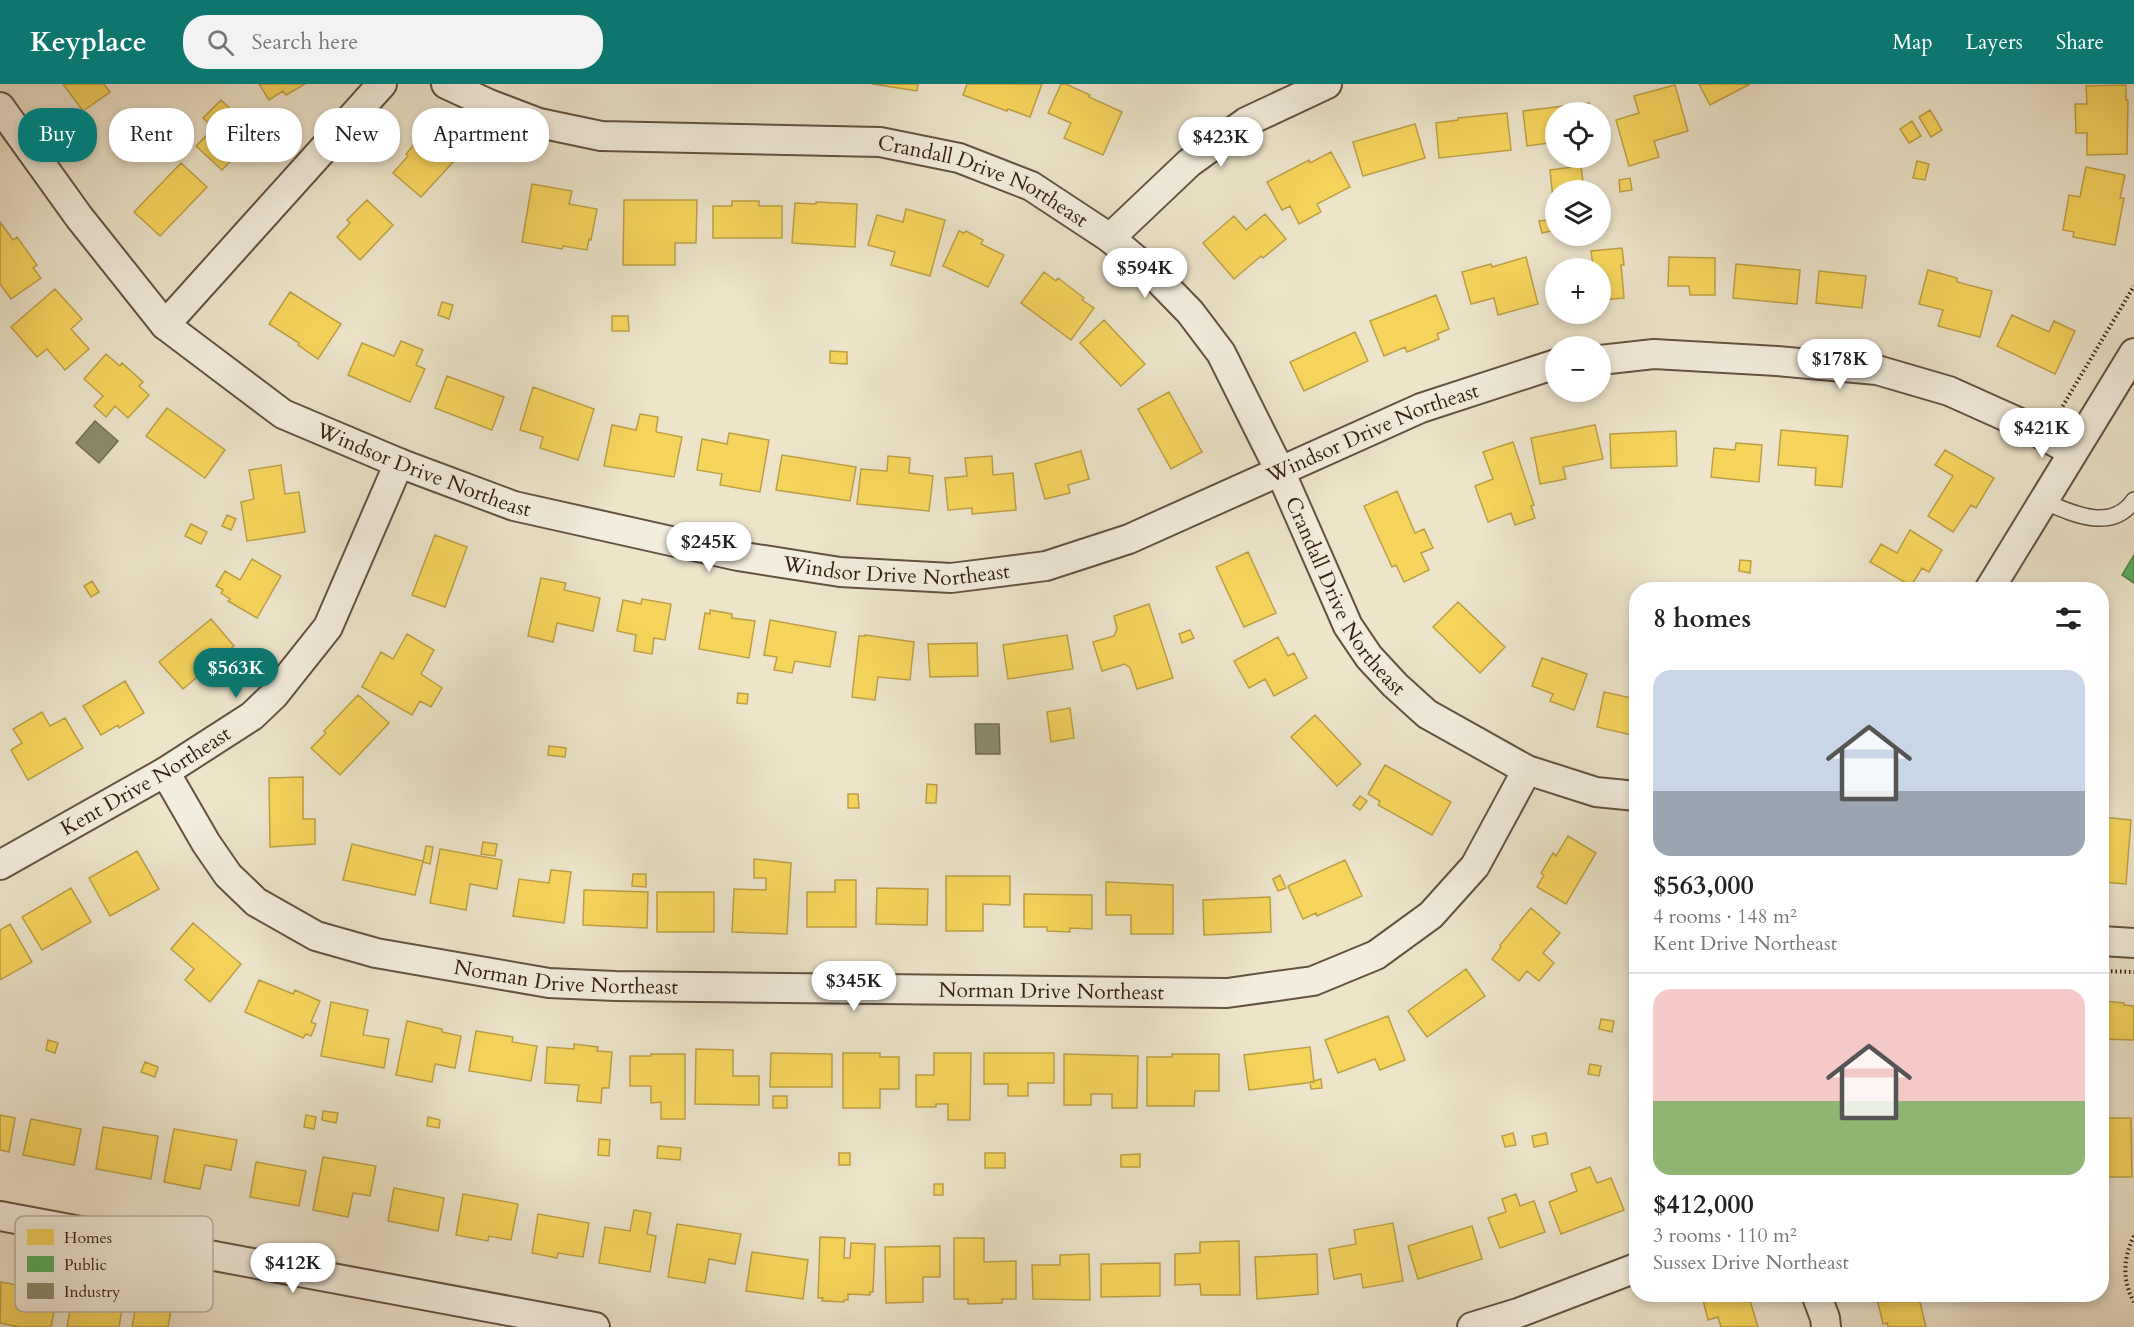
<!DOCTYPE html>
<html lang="en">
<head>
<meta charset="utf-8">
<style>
  :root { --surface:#fff; --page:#f2f2f2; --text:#222; --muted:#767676; --line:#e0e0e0; --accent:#0f766e }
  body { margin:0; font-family:Cardo,serif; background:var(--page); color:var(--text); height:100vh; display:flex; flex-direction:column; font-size:22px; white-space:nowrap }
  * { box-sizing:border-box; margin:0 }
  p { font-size:20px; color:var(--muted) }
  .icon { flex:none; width:33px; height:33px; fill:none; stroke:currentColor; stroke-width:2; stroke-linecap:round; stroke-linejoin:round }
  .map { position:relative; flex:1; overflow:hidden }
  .panel { position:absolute; left:1629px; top:498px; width:480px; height:720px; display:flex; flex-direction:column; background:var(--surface); border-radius:24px; box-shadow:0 3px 9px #0003 }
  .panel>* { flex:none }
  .hud { position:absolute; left:18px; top:24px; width:570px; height:54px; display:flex; gap:12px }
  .controls { position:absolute; left:1545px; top:18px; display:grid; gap:12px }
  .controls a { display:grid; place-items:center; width:66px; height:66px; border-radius:50%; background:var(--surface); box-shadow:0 3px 9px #0003; font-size:30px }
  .price { position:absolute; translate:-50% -51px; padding:0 14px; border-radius:21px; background:#fff; color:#222; font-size:20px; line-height:39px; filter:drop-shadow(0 2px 3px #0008) }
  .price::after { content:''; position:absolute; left:50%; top:36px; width:18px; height:14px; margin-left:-9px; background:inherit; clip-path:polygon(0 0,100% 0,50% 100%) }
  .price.on { background:var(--accent); color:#fff }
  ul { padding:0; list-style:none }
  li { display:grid; align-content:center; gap:12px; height:318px; padding:0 24px }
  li+li { border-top:2px solid var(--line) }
  li span { display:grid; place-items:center; height:186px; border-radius:18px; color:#555 }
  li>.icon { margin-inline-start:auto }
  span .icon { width:108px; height:108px; fill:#fffc; stroke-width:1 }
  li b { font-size:26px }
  h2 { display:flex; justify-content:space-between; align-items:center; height:72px; padding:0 24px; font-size:26px }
  .pill { padding:0 21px; border-radius:24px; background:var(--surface); box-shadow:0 3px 9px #0003; font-size:21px; line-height:54px }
  .pill.on { background:var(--accent); color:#fff }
  header { display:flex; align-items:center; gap:36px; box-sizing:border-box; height:84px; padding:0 30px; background:var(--accent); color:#fff }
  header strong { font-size:28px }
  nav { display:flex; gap:33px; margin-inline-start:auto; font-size:21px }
  .search { width:420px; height:54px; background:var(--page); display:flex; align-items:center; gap:15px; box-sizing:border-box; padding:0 21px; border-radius:24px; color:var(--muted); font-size:22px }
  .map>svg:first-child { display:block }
  .homes { fill:#f6d55c; stroke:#bd9f46; stroke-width:1.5 }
  .public { fill:#5aae61; stroke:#508449; stroke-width:1.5 }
  .industry { fill:#8c8c6e; stroke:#726c52; stroke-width:1.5 }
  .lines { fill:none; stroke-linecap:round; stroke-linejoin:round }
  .lane-casing { stroke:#64523f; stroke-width:18 }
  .street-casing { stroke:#64523f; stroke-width:32 }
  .path { stroke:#372111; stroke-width:4; stroke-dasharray:1.5 3; stroke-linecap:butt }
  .lane { stroke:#f3eddd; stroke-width:15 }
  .street { stroke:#f3eddd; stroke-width:28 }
  .labels { text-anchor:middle; stroke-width:6; stroke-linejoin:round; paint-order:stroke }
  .street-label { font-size:21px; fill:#372111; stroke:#f3eddd }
  .key { fill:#f3eddd; stroke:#bbb0a0; stroke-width:1.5 }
  .key-label { font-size:16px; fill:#372111 }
</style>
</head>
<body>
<header>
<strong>Keyplace</strong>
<div class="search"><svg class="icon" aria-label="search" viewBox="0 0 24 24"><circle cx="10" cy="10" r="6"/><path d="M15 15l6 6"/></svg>Search here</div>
<nav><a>Map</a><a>Layers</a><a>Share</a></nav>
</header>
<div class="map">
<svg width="2134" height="1243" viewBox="0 0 2134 1243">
  <rect width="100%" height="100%" fill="#ede4ca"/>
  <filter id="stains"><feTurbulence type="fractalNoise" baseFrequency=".00333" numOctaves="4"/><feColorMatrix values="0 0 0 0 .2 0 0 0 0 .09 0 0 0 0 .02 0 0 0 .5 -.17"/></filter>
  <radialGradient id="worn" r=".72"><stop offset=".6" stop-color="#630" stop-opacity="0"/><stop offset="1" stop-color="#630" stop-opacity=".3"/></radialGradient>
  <path class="homes" d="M63,0H104L110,8L83,27Z
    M259,0H305L286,11L283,7L269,16Z
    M872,0H918L917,7Z
    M967,0H1042L1030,33L1008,25L1007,27L963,11Z
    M1061,0H1066L1090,11L1089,13L1122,28L1103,71L1064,54L1071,39L1048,29Z
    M1699,0H1750L1710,21Z
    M1675,1L1688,47L1654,57L1659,73L1629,82L1616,36L1639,29L1634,12Z
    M2126,1V16H2128L2127,70L2087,71V49H2076L2075,20H2087L2086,2Z
    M221,16L257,50L222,86L196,62L214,44L203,34Z
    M1589,19L1590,28H1556V58L1527,62L1523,27Z
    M1930,26L1942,46L1931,53L1919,33Z
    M1507,29L1511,66L1439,74L1436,39L1458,36V34Z
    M1912,37L1921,52L1909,59L1900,45Z
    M1415,40L1425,74L1363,92L1353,58Z
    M426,52L454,77L421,113L393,89L408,72L406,70L421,53L423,55Z
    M1331,68L1350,103L1317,120L1321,128L1299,140L1290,122L1282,126L1267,98L1309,76L1310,79Z
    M1917,77L1929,80L1925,96L1913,94Z
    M181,79L207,103L160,152L134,128Z
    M1581,82L1584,106H1556V115H1553L1550,86Z
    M2086,83L2125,91L2120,114H2124L2115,161L2073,153L2074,148L2063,146L2069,111L2080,113Z
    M1630,94L1632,106L1620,108L1619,96Z
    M532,100L572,107L569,120L597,125L591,156L589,155L587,166L563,162L562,165L522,158Z
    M367,116L393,141L360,176L337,153L350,139L347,136Z
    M624,116H697L696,159H675V181H623Z
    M732,117H759V122H782V154H713V122H732Z
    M816,118L857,120L855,163L792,159L795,119L816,120Z
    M906,125L945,136L930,192L891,181L895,168L868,161L877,131L903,138Z
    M1265,130L1286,155L1263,174L1261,172L1234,195L1203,159L1234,132L1246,146Z
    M1548,136L1551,147L1542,149L1539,137Z
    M0,138L13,156L17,153L37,181L33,184L41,194L11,215L0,200Z
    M959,147L964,149L966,147L983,156L981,160L1004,171L988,203L943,182Z
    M1622,164L1624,181H1621L1624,214L1600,216V184H1565L1593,182L1591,167Z
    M1526,173L1538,220L1498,231L1494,214L1471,220L1462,188L1491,180L1492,183Z
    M1669,173L1715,174V211H1690L1689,202H1668Z
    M1736,180L1800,186L1797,220L1733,214Z
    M1928,186L1957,194V198L1992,207L1980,253L1938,242L1943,226L1919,220Z
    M1819,187L1866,192L1862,224L1816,219Z
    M1044,188L1056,197L1058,194L1084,214L1082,216L1094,224L1071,256L1021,219Z
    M55,205L82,235L71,245L89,265L65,286L47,265L37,273L11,243Z
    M290,208L341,240L318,275L298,261L299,259L269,240Z
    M1436,211L1449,245L1437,250L1439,255L1407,268L1405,263L1384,272L1370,237Z
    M442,218L453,221L449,235L438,231Z
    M2012,231L2049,248L2054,237L2075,247L2055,290L1997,262Z
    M612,232H628L629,247H612Z
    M1104,236L1145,280L1121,302L1080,259Z
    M1355,248L1368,277L1304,307L1290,278Z
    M401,257L423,266L416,281L425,285L410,318L348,291L362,259L394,272Z
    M830,267L847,268V280L830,279Z
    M106,270L120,282L122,279L143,298L139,302L149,311L128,334L115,322L106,333L94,322L103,312L84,295Z
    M447,292L504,313L492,346L435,324Z
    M533,303L594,325L578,376L540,364L543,353L520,346Z
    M1169,308L1202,368L1171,385L1138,325Z
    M167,324L225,366L205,394L146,352Z
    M640,330L658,333L656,348L682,353L674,393L604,382L612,341L636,346Z
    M1595,341L1603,375L1563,383L1566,395L1540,400L1531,354Z
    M1781,346L1848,352L1842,403L1815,401L1816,384L1778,381Z
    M1676,347L1677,382L1611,384L1610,350Z
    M729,349L769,356L760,408L720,401L722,390L697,386L702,355L727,360Z
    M1513,358L1534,421L1531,422L1535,434L1515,441L1511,429L1488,438L1475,402L1493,395L1483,368Z
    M1736,359L1762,361L1759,398L1711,393L1714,364L1735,366Z
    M1945,366L1994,394L1976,424L1971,421L1953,448L1928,432L1953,392L1935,381Z
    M1081,367L1089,395L1068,401L1070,409L1045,415L1035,380Z
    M782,371L856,383L850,417L776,406Z
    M888,372L910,374L909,389L933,392L929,427L857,420L861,385L887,387Z
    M992,372L993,391L1013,389L1016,426L972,430V424L948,426L945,394L967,392L965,374Z
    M281,381L285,410L299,408L305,448L247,457L241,418L254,415L249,386Z
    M1397,407L1415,449L1424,445L1433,464L1421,469L1429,486L1404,498L1396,481L1392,483L1364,422Z
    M227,431L236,435L231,446L222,442Z
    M191,440L207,448L201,460L185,452Z
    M1910,446L1942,466L1929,488L1922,484L1911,502L1870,478L1881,460L1897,469Z
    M435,451L467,463L445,523L412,511Z
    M1248,468L1276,529L1244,543L1216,483Z
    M252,475L281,492L257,534L228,517L230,515L221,509L223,506L216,502L225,487L240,496Z
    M1740,476L1751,477L1750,489L1739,487Z
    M541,494L566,499L564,506L600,514L593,547L557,539L553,558L528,552Z
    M92,497L99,508L91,513L84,502Z
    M642,515L671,520L665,556L654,554L652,570L634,567L636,551L617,547L623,516L641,520Z
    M1458,518L1505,563L1480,589L1433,543Z
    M1149,520L1173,594L1137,605L1130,584L1125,580L1102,587L1093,558L1114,552L1117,545L1114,532Z
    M710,526L732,530V534L755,537L749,574L699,565L705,529L710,530Z
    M211,535L234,562L183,605L159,578Z
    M770,536L836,548L830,583L795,577L792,589L774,586L777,573L764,571Z
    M1190,546L1194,554L1182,559L1179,550Z
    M407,550L434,566L421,590L442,604L431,623L420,617L412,631L362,603L381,568L393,575Z
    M865,551L914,558L910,596L878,593L875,616L852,613L859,552H865Z
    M1067,551L1073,585L1008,595L1003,561Z
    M1278,553L1288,572L1294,569L1307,594L1274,612L1265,595L1249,604L1234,577Z
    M977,559L978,592L930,593L928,560Z
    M1542,574L1587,590L1574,626L1550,617L1553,610L1532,602Z
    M125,597L144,629L119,644L118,641L101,651L83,622Z
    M1604,608L1636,615V652L1597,643Z
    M738,609L748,610L747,620L737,619Z
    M358,611L389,639L340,691L311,664L326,649L324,647Z
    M1070,624L1074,654L1051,658L1047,628Z
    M42,628L50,642L65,634L83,664L28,696L11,666L22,659L13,645Z
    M1315,631L1361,680L1337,702L1291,653Z
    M549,662L566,664L565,673L548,671Z
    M1385,681L1451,718L1432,751L1378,721L1380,717L1368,710Z
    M303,693V735H315V760L270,763L269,694Z
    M927,700L937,701L936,719H926Z
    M848,710H858L859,724H848Z
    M1360,712L1367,717L1360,726L1353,721Z
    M2102,733L2131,736L2126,800L2102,798Z
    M1568,752L1596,769L1566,820L1537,803L1544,791L1541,789L1553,769L1556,772Z
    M483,758L497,760L495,772L481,770Z
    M352,760L423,777L415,811L343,796Z
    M426,762L433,763L430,780L423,778Z
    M440,765L502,776L497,805L470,800L466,826L430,819Z
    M137,767L159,805L110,832L89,794Z
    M754,775L791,779L787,850L732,848L734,805L766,806V794H754Z
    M1345,776L1362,812L1317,832L1316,829L1303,835L1288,802Z
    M551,786L571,788L564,839L513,832L519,795L549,799Z
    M633,790H646V803L632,802Z
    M1280,791L1286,804L1278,807L1273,795Z
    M946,792H1010V821L983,820V847H946Z
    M835,796H856V843H807V808H835Z
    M1106,798L1173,801V850H1131V831H1106Z
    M71,804L91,838L42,866L22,833Z
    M877,804L928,805L927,841L876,840Z
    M584,806L648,808L647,844L583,841Z
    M657,808H714V848H657Z
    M1024,810L1092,811V845L1070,844V848L1047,847V843H1024Z
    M1270,813L1271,848L1204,851L1203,816Z
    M1531,824L1560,849L1543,869L1554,879L1539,897L1527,887L1519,897L1492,875L1501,863L1500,861Z
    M193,839L241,880L210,918L185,896L194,885L171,865Z
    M10,840L32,878L0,896V846Z
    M1466,885L1485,912L1427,953L1408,927Z
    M259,896L293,910L295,906L320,917L311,938L316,940L311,952L306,950L303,954L245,928Z
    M2102,917L2124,919V921L2134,922V956L2102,955Z
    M331,918L368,926L363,951L389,955L384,984L321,972Z
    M1388,932L1405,976L1380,986L1375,975L1338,989L1325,956Z
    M1601,935L1614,937L1612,948L1599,945Z
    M407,937L442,945V948L461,952L455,984L435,980L432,998L396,991Z
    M476,947L513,953L512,958L537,962L531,997L469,987Z
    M48,956L58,959L55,969L46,966Z
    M574,960L598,963L597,967L612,968L609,1004H602L601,1019L577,1017L579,1001L545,999L547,963L574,965Z
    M1310,963L1314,998L1249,1006L1244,971Z
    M696,965L733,966V992H759V1021L695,1020Z
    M771,969L832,970V1003H770Z
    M843,969H880V973H899V1005H880V1024H843Z
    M934,969H971L970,1036H948V1020H936V1023H916V991H934Z
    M984,969H1054V999H1028V1012H1008V1000H984Z
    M651,970H685V1035H661V1018L651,1019V1002H630V972H651Z
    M1064,970L1138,972L1137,1024H1112V1010H1091V1021H1064Z
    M1172,970H1219V1007H1195L1194,1022H1147V973H1172Z
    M145,978L158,983L155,993L141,988Z
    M1590,980L1601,982L1599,992L1588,990Z
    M1321,995L1322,1004L1311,1005L1310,998Z
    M773,1012H787V1024H773Z
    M323,1027L338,1029L336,1039L322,1036Z
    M0,1031L15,1034L9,1068L0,1066Z
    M306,1031L316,1033L314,1045L304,1043Z
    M428,1033L440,1036L439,1044L427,1042Z
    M2102,1034H2131L2132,1093H2102Z
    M31,1035L81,1045L74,1081L23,1071Z
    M103,1043L158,1052L151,1095L96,1085Z
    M174,1045L237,1056L231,1086L205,1081L200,1105L164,1098Z
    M1513,1049L1516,1061L1505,1063L1502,1052Z
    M1546,1049L1548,1060L1534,1063L1532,1052Z
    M599,1055L610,1056L609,1072L598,1071Z
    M658,1062L681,1064L680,1076L657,1074Z
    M839,1069H850V1081H839Z
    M985,1069H1005V1084H985Z
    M1140,1070V1083H1121V1071Z
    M323,1073L376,1082L370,1112L353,1109L348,1133L313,1126Z
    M256,1078L306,1087L299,1122L250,1113Z
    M1590,1083L1597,1099L1611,1094L1624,1126L1561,1150L1549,1118L1577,1107L1571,1090Z
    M934,1100H943V1111H934Z
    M394,1104L444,1114L438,1147L388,1137Z
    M463,1110L518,1120L511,1156L489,1152L488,1157L456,1151Z
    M1516,1110L1520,1122L1534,1117L1545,1148L1500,1164L1488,1134L1506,1128L1502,1115Z
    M634,1126L651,1129L647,1150L656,1152L650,1188L599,1179L605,1143L630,1147Z
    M538,1130L589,1139L583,1173L558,1169L557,1174L532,1169Z
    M1393,1139L1403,1197L1363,1204L1361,1190L1334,1195L1329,1165L1356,1160L1354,1146Z
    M677,1140L741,1150L735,1180L709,1175L705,1199L668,1193Z
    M1472,1142L1482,1175L1418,1195L1408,1162Z
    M820,1153L845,1154L844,1174H850L851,1159L875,1160L873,1208H870V1211L848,1210V1216H844V1218L822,1217L823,1214H818Z
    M954,1154H984V1178L1016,1177V1215H1002V1219L968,1220V1215H954Z
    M1239,1157L1240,1211H1201L1200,1200L1175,1201V1170L1200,1169V1158Z
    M940,1162V1193H923V1218L886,1219L885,1163Z
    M752,1168L808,1176L803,1215L746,1207Z
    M1089,1170L1090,1216L1033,1215L1032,1181H1060V1171Z
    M1317,1170L1318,1210L1257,1215L1255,1173Z
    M1160,1179V1212L1101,1213V1180Z
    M1,1198L35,1204L34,1209L57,1214L51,1243H19L0,1239Z
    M73,1210L123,1219L119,1243H67Z
    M1721,1210H1748L1758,1243H1721L1718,1233L1708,1236L1703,1216Z
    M1876,1210H1918L1926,1243H1888L1887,1239L1883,1240Z
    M136,1221L171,1227L168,1243H132Z"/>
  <path class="public" d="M2134,471V499L2122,491Z"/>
  <path class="industry" d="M95,337L118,357L99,379L76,359Z
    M975,640H999L1000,670H976Z"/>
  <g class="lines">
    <g class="lane-casing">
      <path id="lane" d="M2043,417C2071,429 2112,449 2134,416"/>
    </g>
    <g class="street-casing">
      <g id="street">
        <path id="s1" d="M446,0L489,20L539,39L601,52L880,58L959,74L1031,102L1110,154L1153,190L1190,228L1221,269L1280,387L1348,542L1369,573L1395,601L1427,630L1527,686L1596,708L1636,712"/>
        <path id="s2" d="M0,23L79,133L165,241L283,330L399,379L514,422L738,472L840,488L951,494L1046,482L1129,455L1421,324L1556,280"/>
        <path d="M1110,154L1189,79L1246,38L1327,0"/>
        <path d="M165,241L382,0"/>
        <path d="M1600,276L1654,270L1777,277L1877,286L1949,307L2027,342L2073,368"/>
        <path d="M1989,506L2134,269"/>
        <path id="s3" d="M165,688L206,759L228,791L256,818L316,852L376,869L549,899L615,902L1227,909L1313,897L1376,871L1431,831L1475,782L1527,686"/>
        <path id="s4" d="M0,781L165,688L252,632L274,611L328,543L399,379"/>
        <path d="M2102,857L2134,859"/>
        <path d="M0,1132L595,1243"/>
        <path d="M1816,1210L1825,1234L1826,1243"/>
        <path d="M1472,1243L1518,1229L1636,1184"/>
      </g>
    </g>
    <path class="path" d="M2058,330L2134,202
      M2102,887L2134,888
      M2134,1152C2123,1174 2122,1197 2134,1218"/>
    <use href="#lane" class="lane"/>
    <use href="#street" class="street"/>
  </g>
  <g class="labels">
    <g class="street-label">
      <text dy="7" stroke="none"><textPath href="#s1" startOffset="554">Crandall Drive Northeast</textPath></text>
      <text dy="7" stroke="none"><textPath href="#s2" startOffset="1563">Windsor Drive Northeast</textPath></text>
      <text dy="7" stroke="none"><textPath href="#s2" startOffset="573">Windsor Drive Northeast</textPath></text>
      <text dy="7" stroke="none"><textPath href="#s2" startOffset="1059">Windsor Drive Northeast</textPath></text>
      <text dy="7" stroke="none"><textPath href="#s1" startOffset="1130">Crandall Drive Northeast</textPath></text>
      <text dy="7" stroke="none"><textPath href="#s4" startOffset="168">Kent Drive Northeast</textPath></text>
      <text dy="7" stroke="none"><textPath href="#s3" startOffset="483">Norman Drive Northeast</textPath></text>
      <text dy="7" stroke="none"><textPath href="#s3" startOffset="969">Norman Drive Northeast</textPath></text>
    </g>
  </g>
  <rect x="15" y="1132" width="198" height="96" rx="9" class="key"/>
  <rect x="27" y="1145" width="27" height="16" fill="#f6d55c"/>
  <rect x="27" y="1172" width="27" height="16" fill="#5aae61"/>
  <rect x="27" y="1199" width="27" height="16" fill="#8c8c6e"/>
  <g class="key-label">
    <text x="64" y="1159">Homes</text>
    <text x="64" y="1186">Public</text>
    <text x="64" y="1213">Industry</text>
  </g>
  <rect width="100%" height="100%" filter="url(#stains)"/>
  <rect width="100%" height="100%" fill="url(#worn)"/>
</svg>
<div class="controls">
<a><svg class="icon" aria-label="locate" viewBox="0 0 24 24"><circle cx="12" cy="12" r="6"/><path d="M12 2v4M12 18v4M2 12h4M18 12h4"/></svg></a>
<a><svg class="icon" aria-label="layers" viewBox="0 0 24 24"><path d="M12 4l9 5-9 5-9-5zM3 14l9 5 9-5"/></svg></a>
<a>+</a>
<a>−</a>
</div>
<b class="price" style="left:1221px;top:84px">$423K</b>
<b class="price" style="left:1145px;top:215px">$594K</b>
<b class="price" style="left:1840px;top:306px">$178K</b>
<b class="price" style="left:2042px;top:375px">$421K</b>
<b class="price" style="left:709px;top:489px">$245K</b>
<b class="price on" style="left:236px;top:615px">$563K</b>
<b class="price" style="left:854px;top:928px">$345K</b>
<b class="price" style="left:293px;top:1210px">$412K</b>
<div class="hud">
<a class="pill on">Buy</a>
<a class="pill">Rent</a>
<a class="pill">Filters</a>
<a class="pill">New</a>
<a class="pill">Apartment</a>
</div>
<section class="panel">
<h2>8 homes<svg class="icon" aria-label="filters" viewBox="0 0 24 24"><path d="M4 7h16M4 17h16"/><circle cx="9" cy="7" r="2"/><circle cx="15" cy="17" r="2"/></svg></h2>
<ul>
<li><span style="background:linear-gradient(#c9d6e8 65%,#9aa5b1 0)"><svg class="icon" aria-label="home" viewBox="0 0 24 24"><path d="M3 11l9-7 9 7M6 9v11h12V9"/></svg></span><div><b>$563,000</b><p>4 rooms · 148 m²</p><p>Kent Drive Northeast</p></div></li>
<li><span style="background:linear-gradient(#f6c9c9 60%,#8fb573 0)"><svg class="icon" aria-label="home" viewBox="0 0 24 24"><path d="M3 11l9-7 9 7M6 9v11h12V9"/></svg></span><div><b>$412,000</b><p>3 rooms · 110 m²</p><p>Sussex Drive Northeast</p></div></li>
</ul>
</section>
</div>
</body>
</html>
